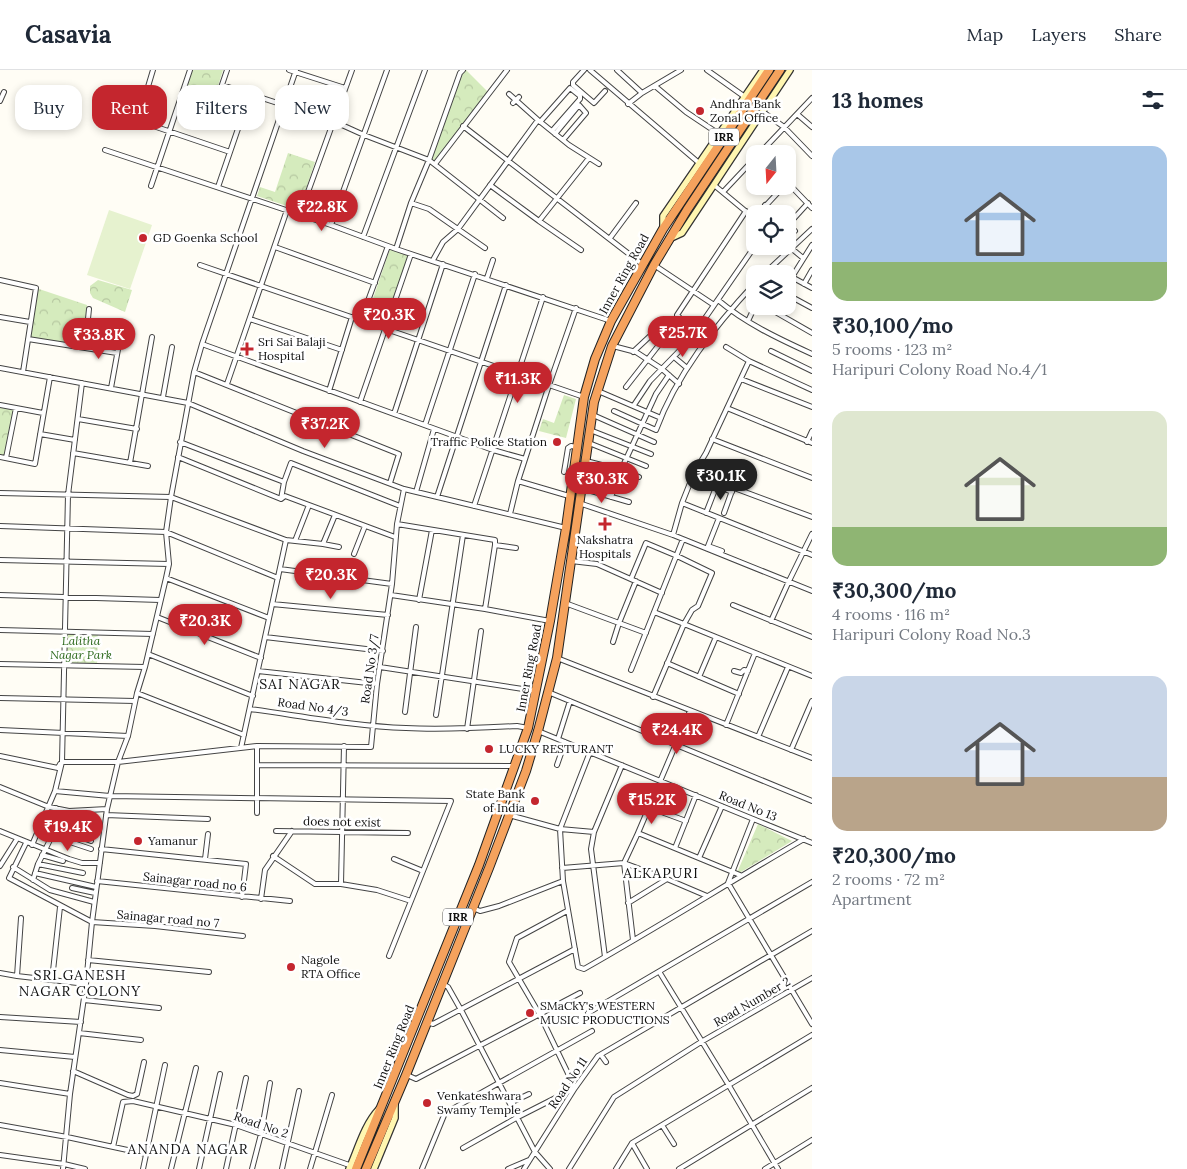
<!DOCTYPE html>
<html lang="en">
<head>
<meta charset="utf-8">
<style>
  :root { --surface:#fff; --page:#f2f2f3; --text:#1f2937; --muted:#747a83; --line:#e0e1e3; --accent:#c4262e }
  body { margin:0; font-family:Lora,serif; background:var(--page); color:var(--text); height:100vh; display:flex; flex-direction:column; font-size:19px; white-space:nowrap }
  * { box-sizing:border-box; margin:0 }
  p { font-size:16px; color:var(--muted) }
  .icon { flex:none; width:28px; height:28px; fill:none; stroke:currentColor; stroke-width:2; stroke-linecap:round; stroke-linejoin:round }
  .map { position:relative; flex:1; overflow:hidden }
  .side { display:flex; flex-direction:column; background:var(--surface); width:375px }
  .side>* { flex:none }
  .hud { position:absolute; left:15px; top:15px; width:475px; height:45px; display:flex; gap:10px }
  .needle { width:32px; rotate:198deg }
  .tools { position:absolute; left:746px; top:75px; display:grid; gap:10px }
  .tools a { display:grid; place-items:center; width:50px; height:50px; border-radius:10px; background:var(--surface); box-shadow:0 2px 8px #0003; font-size:25px }
  .price { position:absolute; translate:-50% -42px; padding:0 11px; border-radius:18px; background:var(--accent); color:#fff; font-size:16px; line-height:32px; filter:drop-shadow(0 1px 2px #0008) }
  .price::after { content:''; position:absolute; left:50%; top:30px; width:15px; height:11px; margin-left:-8px; background:inherit; clip-path:polygon(0 0,100% 0,50% 100%) }
  .price.on { background:#222; color:#fff }
  ul { padding:0; list-style:none }
  li { display:grid; align-content:center; gap:10px; height:265px; padding:0 20px }
  li span { display:grid; place-items:center; height:155px; border-radius:15px; color:#555 }
  li>.icon { margin-inline-start:auto }
  span .icon { width:90px; height:90px; fill:#fffc; stroke-width:1 }
  li b { font-size:21px }
  h2 { display:flex; justify-content:space-between; align-items:center; height:60px; padding:0 20px; font-size:21px }
  .tag { padding:0 18px; border-radius:15px; background:var(--surface); box-shadow:0 2px 8px #0003; font-size:18px; line-height:45px }
  .tag.on { background:var(--accent); color:#fff }
  header { display:flex; align-items:center; gap:30px; box-sizing:border-box; height:70px; padding:0 25px; background:var(--surface); border-bottom:1px solid var(--line) }
  header strong { font-size:24px }
  nav { display:flex; gap:28px; margin-inline-start:auto; font-size:18px }
  main { display:flex; flex:1; min-height:0 }
  .map>svg:first-child { display:block }
  .park { fill:url(#park-crowns) }
  .pitch { fill:#e6f2cf }
  .lines { fill:none; stroke-linecap:round; stroke-linejoin:round }
  .street-casing { stroke:#444; stroke-width:6 }
  .secondary-casing { stroke:#333; stroke-width:8 }
  .highway-casing { stroke:#222; stroke-width:10 }
  .street { stroke:#fff; stroke-width:4 }
  .secondary { stroke:#fff6b0; stroke-width:5.5 }
  .highway { stroke:#f5a25d; stroke-width:8 }
  .poi-dot { fill:#c4262e; stroke:#fff; stroke-width:2 }
  .labels { text-anchor:middle; stroke-width:5; stroke-linejoin:round; paint-order:stroke }
  .shield { fill:#fff; stroke:#585858; stroke-width:1 }
  .shield-label { font-size:11px; font-weight:bold; fill:#111 }
  .poi-label { font-size:12px; fill:#111; stroke:#fff; text-anchor:start }
  .street-label { font-size:12px; fill:#111; stroke:#fff }
  .park-label { font-size:12px; font-style:italic; fill:#2f6b1f; stroke:#fff }
  .neighbourhood-label { font-size:14px; letter-spacing:1px; fill:#111; stroke:#fff }
</style>
</head>
<body>
<header>
<strong>Casavia</strong>
<nav><a>Map</a><a>Layers</a><a>Share</a></nav>
</header>
<main>
<div class="map">
<svg width="812" height="1099" viewBox="0 0 812 1099">
  <defs>
    <pattern id="park-crowns" width="20" height="18" patternUnits="userSpaceOnUse" patternTransform="scale(1.25)"><rect width="20" height="18" fill="#d5ebbd"/><path d="M2 6a3 3 0 1 1 6 0M12 15a3 3 0 1 1 6 0" fill="none" stroke="#b6c8a1"/></pattern>
  </defs>
  <rect width="100%" height="100%" fill="#fffdf5"/>
  <path class="park" d="M192,0H223L211,38L183,29Z
    M463,0H466L489,23L435,94L429,90Z
    M288,83L315,92L299,140L257,126L260,117L275,122Z
    M390,179L408,185L384,256L366,249Z
    M98,210L132,220L125,242L93,228L90,223V216Z
    M36,218L87,235L85,278L28,269Z
    M564,325L576,329L566,368L539,361L543,349L554,353Z
    M0,335L16,338L6,388L0,387Z
    M65,561H98L97,596L64,595Z
    M758,754L792,771L736,805Z"/>
  <path class="pitch" d="M109,140L152,155L130,219L87,205Z"/>
  <g class="lines">
    <g class="street-casing">
      <path id="street" d="M289,0L345,18
        M584,0L573,12V15L594,33L605,21
        M590,0L699,93
        M617,0L642,23
        M707,0L745,27
        M222,15L333,51L364,65L429,90L503,148
        M655,16L686,42L719,64
        M127,20L145,27
        M509,24L538,50
        M180,29L241,50L218,117
        M0,31L4,22
        M513,33L519,27
        M628,34L642,23L681,0
        M213,41L227,0
        M763,42L784,57L812,86
        M118,44L230,82
        M797,44L812,57
        M138,50L153,0
        M540,52L570,18L580,26V29L552,61
        M463,56L642,194
        M555,64L579,35L586,43L563,70
        M105,80L331,155L396,179L611,251
        M759,84L812,28
        M435,94L507,0
        M788,113L812,138
        M490,115L539,151L589,88
        M714,115L755,149
        M151,116L190,0
        M723,122L755,88
        M411,133L429,139L485,178
        M765,135L775,144
        M300,144L352,0
        M758,144L784,116
        M539,151L581,180
        M788,154L795,161
        M331,155L387,0
        M788,155L808,133
        M363,167L425,0
        M610,168L636,133
        M275,177L375,213
        M791,178L803,188
        M396,179L411,133L429,90L460,3L463,0
        M433,190L443,172L458,159L538,50L569,75L599,94
        M200,195L584,327
        M654,195L714,235
        M764,204L812,159
        M788,205L812,218
        M792,207L812,175
        M487,208L493,190
        M0,210L36,218L23,302
        M804,214L812,200
        M788,225L812,238
        M718,230C745,253 779,269 812,284
        M765,236L812,263
        M0,247L30,252
        M250,249L342,280
        M361,250L388,176
        M748,251L755,236
        M692,267L755,176
        M28,269L117,283
        M202,274L493,380L525,389
        M613,276L636,282L662,299L679,314
        M85,278L89,239
        M771,281L812,301
        M633,282L664,253
        M674,287L687,298
        M749,291L812,320
        M0,298L188,333L303,381L404,419L566,458
        M194,302L399,384L390,413
        M741,309L812,337
        M227,314L287,140
        M626,317L680,248L677,245L746,141
        M111,318L123,252
        M329,321L352,247
        M598,321L661,348
        M163,327L172,277
        M360,332L411,184
        M0,335L43,343
        M634,335L650,311L687,273
        M727,338L812,373
        M614,341L656,360C676,305 715,256 755,213
        M394,344L443,194
        M593,345L654,372
        M78,349L137,359
        M425,355L475,204
        M590,360L651,384
        M40,364L75,370
        M712,369L812,408
        M180,372L284,412L291,393L400,436
        M807,372L812,361
        M589,373L646,396
        M73,383L148,396
        M0,387L35,394L50,307
        M178,387L281,429L285,426L395,467
        M6,388L16,338
        M586,391L621,400L639,407
        M130,393L152,267
        M564,402L568,378L571,376L577,377
        M694,403L812,447
        M584,405L625,415
        M518,411L549,315L576,238
        M717,416L732,422
        M581,418L629,432
        M416,422L434,359
        M0,423L171,427L286,470L323,474L335,445
        M437,427L506,215
        M611,427L621,400L656,324L669,305
        M281,429L284,412
        M579,433L673,465L812,521
        M682,433L812,485
        M474,436L543,227
        M706,443L718,412
        M724,443L733,418
        M510,444L518,411L569,426
        M719,448L708,476L722,481
        M397,454L495,470V475L516,478
        M0,456L166,462L278,508
        M673,465L682,433L694,403L706,383L749,291L726,277
        M295,471L309,435
        M323,474L339,477
        M354,484L365,456
        M0,490L169,494
        M571,491L597,494L662,523
        M280,499L392,514
        M166,508L269,548
        M631,509L646,473L677,486L712,503L698,536L692,540L684,554L654,542
        M0,525L160,530
        M391,525L485,539L550,551
        M419,530L432,460
        M565,533L646,563
        M272,534L388,545
        M733,535L812,567
        M485,539L495,475
        M157,547L261,588
        M771,551L789,511L812,464
        M0,560L153,564
        M265,567L383,581
        M613,572L619,553L636,511
        M148,584L253,626
        M557,588L812,688
        M667,593L739,624
        M0,594L145,597
        M380,597L536,621
        M631,600L683,469
        M258,601L377,614
        M734,601L741,603L744,600L748,601
        M699,607L716,567
        M548,622L812,731
        M137,623L244,665
        M653,627L684,554L812,606
        M0,628L135,631
        M250,639C302,646 354,656 406,658C443,660 480,658 517,656L528,658
        M405,642L416,557
        M436,645L463,465
        M726,655L755,583
        M467,659L481,561
        M0,660L128,666
        M538,661L812,773
        M758,667L788,597
        M558,669L570,631
        M257,676V743
        M241,678L286,470
        M791,680L812,631
        M590,682L560,759L563,811L578,897L584,899C658,857 730,812 804,769
        M0,686L58,698L60,694
        M62,692H118L257,676L371,677L377,614L392,514L397,454L404,419
        M257,695L515,696
        M557,695L565,672
        M0,717L49,737L69,741L107,739
        M55,721L110,726L451,731L389,886
        M648,737L686,751
        M106,745L208,749
        M509,745L560,759L594,762
        M55,746L90,759
        M753,749L728,813L812,954
        M54,757L91,771
        M0,761L69,789L82,793H100
        M276,761L408,763
        M638,763L740,805
        M52,766L91,779
        M26,773L9,808L92,852L155,856L243,866
        M32,775L55,721L62,692L68,425L82,313
        M675,778L696,725
        M101,779L246,794L242,827
        M42,785L63,791
        M273,786L315,814H341L377,820L411,831
        M699,788L722,736
        M205,789L208,764
        M394,789L423,801
        M38,794L83,803
        M0,796L17,769
        M13,797L50,820L94,832
        M562,798L624,793L667,809L707,826
        M35,803L96,817
        M33,810L38,794L52,766L56,738
        M97,811L290,831
        M341,814L344,676
        M72,818L95,823
        M261,829L265,800L292,761
        M628,833L667,809
        M473,838L480,841L499,836L563,811
        M633,870L624,793L638,763L690,641
        M605,887L591,779L594,762L622,695
        M88,890L209,902
        M0,903L17,906L86,914
        M660,903L728,1014L778,1099
        M17,906L21,848
        M52,910L60,837
        M443,914L448,917L461,940L535,1082L550,1099
        M84,930L159,938
        M588,943L812,812
        M0,947L81,952
        M427,952L433,954L575,879
        M79,963L141,970
        M0,980L75,987
        M601,985L606,992
        M73,1001L128,1025L133,1026L137,1024L144,992
        M407,1005L416,1009L580,923
        M0,1013L70,1024
        M510,1033L529,1024
        M0,1055L67,1067L146,1084
        M662,1055L674,1074
        M632,1073L647,1099
        M113,1077L123,1032L133,1031L236,1055L352,1096
        M463,1078L518,1047L575,1018L540,945L509,892L517,868L567,841
        M0,1085L64,1094L85,1099
        M63,1099L70,1024L86,914L92,852L107,739L118,692L128,666L137,623L145,597L166,508L169,494L166,462L171,427L194,302L202,274L296,0
        M143,1099L165,995
        M171,1099L196,998
        M199,1099L220,1004
        M226,1099L246,1008
        M252,1099L261,1064L270,1013
        M282,1099L299,1021
        M310,1099L332,1025
        M422,1099L445,1043L592,961
        M508,1099L529,1090
        M524,1099L575,1018L598,986L812,861
        M569,1099L614,1027L701,972L812,908
        M616,1099L632,1073L812,965
        M679,1099L812,1018
        M765,1099L812,1070"/>
    </g>
    <g class="secondary-casing">
      <path id="secondary" d="M663,159V146L763,0
        M669,169L682,163L790,0
        M349,1099C358,1079 364,1055 379,1039
        M374,1099L395,1048V1034"/>
    </g>
    <g class="highway-casing">
      <path id="highway" d="M356,1099L479,795L528,658L550,551L566,458L584,327L595,289L611,251L663,159L769,0
        M366,1099L406,1005L489,798L526,701L538,661L557,588L594,332L612,276L654,195L687,140L780,0"/>
    </g>
    <use href="#street" class="street"/>
    <use href="#secondary" class="secondary"/>
    <use href="#highway" class="highway"/>
  </g>
  <g class="poi-dot">
    <circle cx="700" cy="41" r="5"/>
    <circle cx="143" cy="168" r="5"/>
    <path d="M244.5 271.5h5v5h5v5h-5v5h-5v-5h-5v-5h5z"/>
    <circle cx="557" cy="372" r="5"/>
    <path d="M602.5 446.5h5v5h5v5h-5v5h-5v-5h-5v-5h5z"/>
    <circle cx="489" cy="679" r="5"/>
    <circle cx="535" cy="731" r="5"/>
    <circle cx="138" cy="771" r="5"/>
    <circle cx="291" cy="897" r="5"/>
    <circle cx="530" cy="943" r="5"/>
    <circle cx="427" cy="1033" r="5"/>
  </g>
  <g class="labels">
    <g class="shield">
      <rect x="709" y="58.5" width="30" height="17" rx="4"/>
      <rect x="443" y="838.5" width="30" height="17" rx="4"/>
    </g>
    <g class="shield-label">
      <text x="724" y="71">IRR</text>
      <text x="458" y="851">IRR</text>
    </g>
    <g class="poi-label">
      <text x="710" y="38">Andhra Bank<tspan x="710" dy="14">Zonal Office</tspan></text>
      <text x="153" y="172">GD Goenka School</text>
      <text x="258" y="276">Sri Sai Balaji<tspan x="258" dy="14">Hospital</tspan></text>
      <text x="547" y="376" text-anchor="end">Traffic Police Station</text>
      <text x="605" y="474" text-anchor="middle">Nakshatra<tspan x="605" dy="14">Hospitals</tspan></text>
      <text x="499" y="683">LUCKY RESTURANT</text>
      <text x="525" y="728" text-anchor="end">State Bank<tspan x="525" dy="14">of India</tspan></text>
      <text x="148" y="775">Yamanur</text>
      <text x="301" y="894">Nagole<tspan x="301" dy="14">RTA Office</tspan></text>
      <text x="540" y="940">SMaCkY's WESTERN<tspan x="540" dy="14">MUSIC PRODUCTIONS</tspan></text>
      <text x="437" y="1030">Venkateshwara<tspan x="437" dy="14">Swamy Temple</tspan></text>
    </g>
    <g class="street-label">
      <text transform="translate(624 204) rotate(-61)" y="4">Inner Ring Road</text>
      <text transform="translate(529 598) rotate(-79)" y="4">Inner Ring Road</text>
      <text transform="translate(370 599) rotate(-82)" y="4">Road No 3/7</text>
      <text transform="translate(313 637) rotate(8)" y="4">Road No 4/3</text>
      <text transform="translate(748 736) rotate(22)" y="4">Road No 13</text>
      <text transform="translate(342 752) rotate(1)" y="4">does not exist</text>
      <text transform="translate(195 812) rotate(6)" y="4">Sainagar road no 6</text>
      <text transform="translate(168 849) rotate(5)" y="4">Sainagar road no 7</text>
      <text transform="translate(752 932) rotate(-30)" y="4">Road Number 2</text>
      <text transform="translate(394 977) rotate(-68)" y="4">Inner Ring Road</text>
      <text transform="translate(568 1013) rotate(-56)" y="4">Road No 11</text>
      <text transform="translate(261 1055) rotate(19)" y="4">Road No 2</text>
    </g>
    <g class="park-label">
      <text x="81" y="575">Lalitha<tspan x="81" dy="14">Nagar Park</tspan></text>
    </g>
    <g class="neighbourhood-label">
      <text x="300" y="619">SAI NAGAR</text>
      <text x="661" y="808">ALKAPURI</text>
      <text x="80" y="910">SRI GANESH<tspan x="80" dy="16">NAGAR COLONY</tspan></text>
      <text x="188" y="1084">ANANDA NAGAR</text>
    </g>
  </g>
</svg>
<div class="tools">
<a><svg class="needle" viewBox="-14 -14 28 28"><path d="M0-13l5 13h-10z" fill="#e53935"/><path d="M0 13l5-13h-10z" fill="#747a83"/></svg></a>
<a><svg class="icon" aria-label="locate" viewBox="0 0 24 24"><circle cx="12" cy="12" r="6"/><path d="M12 2v4M12 18v4M2 12h4M18 12h4"/></svg></a>
<a><svg class="icon" aria-label="layers" viewBox="0 0 24 24"><path d="M12 4l9 5-9 5-9-5zM3 14l9 5 9-5"/></svg></a>
</div>
<b class="price" style="left:322px;top:162px">₹22.8K</b>
<b class="price" style="left:389px;top:270px">₹20.3K</b>
<b class="price" style="left:683px;top:288px">₹25.7K</b>
<b class="price" style="left:99px;top:290px">₹33.8K</b>
<b class="price" style="left:518px;top:334px">₹11.3K</b>
<b class="price" style="left:325px;top:379px">₹37.2K</b>
<b class="price on" style="left:721px;top:431px">₹30.1K</b>
<b class="price" style="left:602px;top:434px">₹30.3K</b>
<b class="price" style="left:331px;top:530px">₹20.3K</b>
<b class="price" style="left:205px;top:576px">₹20.3K</b>
<b class="price" style="left:677px;top:685px">₹24.4K</b>
<b class="price" style="left:652px;top:755px">₹15.2K</b>
<b class="price" style="left:68px;top:782px">₹19.4K</b>
<div class="hud">
<a class="tag">Buy</a>
<a class="tag on">Rent</a>
<a class="tag">Filters</a>
<a class="tag">New</a>
</div>
</div>
<section class="side">
<h2>13 homes<svg class="icon" aria-label="filters" viewBox="0 0 24 24"><path d="M4 7h16M4 17h16"/><circle cx="9" cy="7" r="2"/><circle cx="15" cy="17" r="2"/></svg></h2>
<ul>
<li><span style="background:linear-gradient(#a9c7e8 75%,#8fb573 0)"><svg class="icon" aria-label="home" viewBox="0 0 24 24"><path d="M3 11l9-7 9 7M6 9v11h12V9"/></svg></span><div><b>₹30,100/mo</b><p>5 rooms · 123 m²</p><p>Haripuri Colony Road No.4/1</p></div></li>
<li><span style="background:linear-gradient(#dfe7d0 75%,#8fb573 0)"><svg class="icon" aria-label="home" viewBox="0 0 24 24"><path d="M3 11l9-7 9 7M6 9v11h12V9"/></svg></span><div><b>₹30,300/mo</b><p>4 rooms · 116 m²</p><p>Haripuri Colony Road No.3</p></div></li>
<li><span style="background:linear-gradient(#c9d6e8 65%,#b9a48a 0)"><svg class="icon" aria-label="home" viewBox="0 0 24 24"><path d="M3 11l9-7 9 7M6 9v11h12V9"/></svg></span><div><b>₹20,300/mo</b><p>2 rooms · 72 m²</p><p>Apartment</p></div></li>
</ul>
</section>
</main>
</body>
</html>
